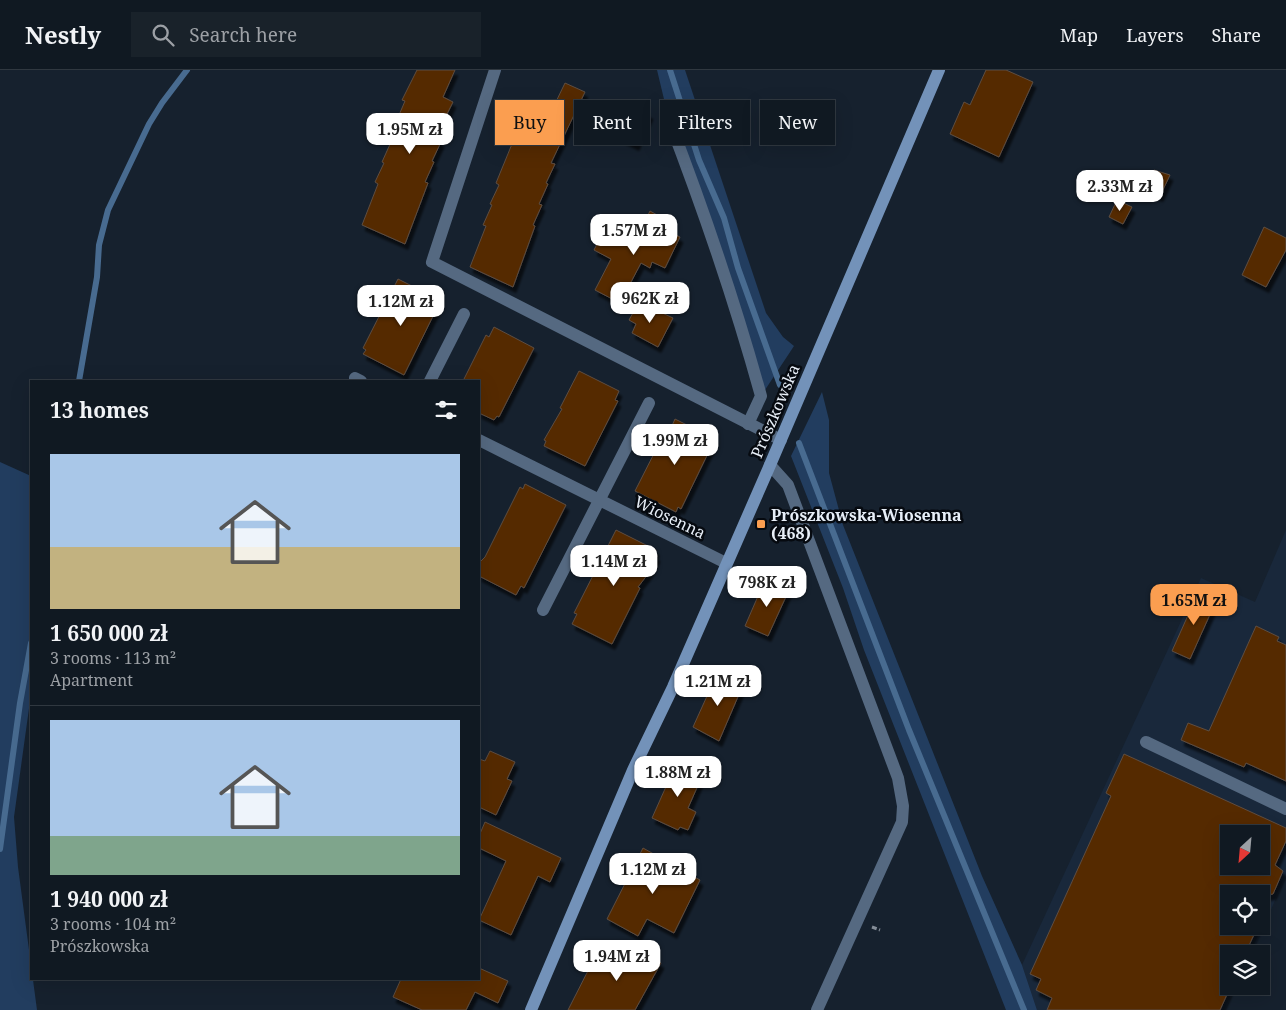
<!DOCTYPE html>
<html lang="en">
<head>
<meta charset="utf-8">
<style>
  :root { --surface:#101922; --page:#19222a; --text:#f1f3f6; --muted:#9ca0a5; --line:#303840; --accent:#fb9e50 }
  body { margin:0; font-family:"Noto Serif",serif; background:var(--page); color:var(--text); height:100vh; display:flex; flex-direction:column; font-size:19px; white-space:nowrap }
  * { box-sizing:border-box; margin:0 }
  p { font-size:16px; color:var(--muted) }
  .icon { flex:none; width:28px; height:28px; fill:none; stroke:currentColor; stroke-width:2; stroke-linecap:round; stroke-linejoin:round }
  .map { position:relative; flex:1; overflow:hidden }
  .sheet { position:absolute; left:30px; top:310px; width:450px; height:600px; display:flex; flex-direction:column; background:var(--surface); border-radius:0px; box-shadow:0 5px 20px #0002,0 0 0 1px var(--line) }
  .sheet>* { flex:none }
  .top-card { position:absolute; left:495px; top:30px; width:475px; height:45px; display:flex; gap:10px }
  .needle { width:32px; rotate:206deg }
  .buttons { position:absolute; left:1220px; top:755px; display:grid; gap:10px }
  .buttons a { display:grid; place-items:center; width:50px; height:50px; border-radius:0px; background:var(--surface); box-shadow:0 5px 20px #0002,0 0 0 1px var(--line); font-size:25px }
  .price { position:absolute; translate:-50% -42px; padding:0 11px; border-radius:10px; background:#fff; color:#222; font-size:16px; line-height:32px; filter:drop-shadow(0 1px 2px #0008) }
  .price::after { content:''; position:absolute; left:50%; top:30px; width:15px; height:11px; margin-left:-8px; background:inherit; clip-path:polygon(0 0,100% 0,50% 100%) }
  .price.active { background:var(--accent); color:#111 }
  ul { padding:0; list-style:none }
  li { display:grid; align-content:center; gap:10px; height:265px; padding:0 20px }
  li+li { border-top:1px solid var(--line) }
  li span { display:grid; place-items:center; height:155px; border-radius:0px; color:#555 }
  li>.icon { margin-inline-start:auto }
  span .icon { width:90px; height:90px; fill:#fffc; stroke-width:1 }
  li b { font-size:21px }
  h2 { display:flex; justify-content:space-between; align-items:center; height:60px; padding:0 20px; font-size:21px }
  .chip { padding:0 18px; border-radius:0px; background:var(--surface); box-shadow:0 5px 20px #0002,0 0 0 1px var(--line); font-size:18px; line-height:45px }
  .chip.active { background:var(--accent); color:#111 }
  header { display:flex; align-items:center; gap:30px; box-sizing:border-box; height:70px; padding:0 25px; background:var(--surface); border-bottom:1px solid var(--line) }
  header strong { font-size:24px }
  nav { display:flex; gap:28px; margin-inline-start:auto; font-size:18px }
  .search { width:350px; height:45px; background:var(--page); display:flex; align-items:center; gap:12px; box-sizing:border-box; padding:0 18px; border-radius:0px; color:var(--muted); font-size:19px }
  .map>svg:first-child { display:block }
  .built { fill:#19283b; fill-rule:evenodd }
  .green { fill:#223d5f }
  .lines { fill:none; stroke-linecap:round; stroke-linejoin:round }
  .stream { stroke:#486b90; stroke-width:6 }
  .building { fill:#542a00; stroke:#5e4d41; fill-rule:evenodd; filter:url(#shadow) }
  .path { stroke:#848d98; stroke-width:3; stroke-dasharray:5 2.5; stroke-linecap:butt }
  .service { stroke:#556981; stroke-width:12 }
  .minor { stroke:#556981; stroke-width:12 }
  .secondary { stroke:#7392b9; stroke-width:12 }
  .poi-dot { fill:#fb9e50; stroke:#060a10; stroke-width:2 }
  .labels { text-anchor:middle; stroke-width:5; stroke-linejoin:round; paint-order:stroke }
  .street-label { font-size:16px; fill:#e8eff8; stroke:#060a10 }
  .poi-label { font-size:16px; font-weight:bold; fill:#e8eff8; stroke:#060a10; text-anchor:start }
</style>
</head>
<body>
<header>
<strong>Nestly</strong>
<div class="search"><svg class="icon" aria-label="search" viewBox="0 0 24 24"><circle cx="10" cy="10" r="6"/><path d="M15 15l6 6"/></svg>Search here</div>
<nav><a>Map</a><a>Layers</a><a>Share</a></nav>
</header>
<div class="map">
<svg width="1286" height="940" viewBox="0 0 1286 940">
  <defs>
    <filter id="shadow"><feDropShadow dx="3" dy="5.5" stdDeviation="1" flood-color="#0009"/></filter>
  </defs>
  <rect width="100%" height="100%" fill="#16212e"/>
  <path class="built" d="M1286,460V806L1251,884H1229V916H1236L1225,940H1037L1022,895L1201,508L1255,532ZM1229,764H1261V796H1229ZM1229,824H1261V856H1229Z"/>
  <path class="green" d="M657,0H685L766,243L783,267L794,276L761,326L669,50Z
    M822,322L829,350V403L843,455L982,806L1022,895L1037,940H1006L864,580L843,518L791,386Z
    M0,392L31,406V624L14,747L18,797L37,940H0Z"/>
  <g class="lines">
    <path class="stream" d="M670,0L699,90L724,148L738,198L780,315
      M79,311L97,207L99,175L108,140L149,54L162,33L187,0
      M799,373L909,660L1024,940
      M0,779L20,633L31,573"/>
  </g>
  <path class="building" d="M417,0H455L443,27L453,32L444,50L447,51L438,70L441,72L432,91L434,92L425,112L428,113L405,174L362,155L378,114L375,112L384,93L382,92L391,72L388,71L405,31L402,30Z
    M986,0H1006L1033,12L999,87L950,64L964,32L970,35Z
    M565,13L585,22L551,93L555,94L546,113L548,114L539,134L542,135L533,155L535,156L513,217L470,197L486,156L483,155L492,135L490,134L499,115L496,113L512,74L510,73L519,55L540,65Z
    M622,30L650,44L636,75L607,61Z
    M1154,100L1170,105L1160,126L1146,119Z
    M1117,130L1132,137L1123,154L1109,147Z
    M650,141L668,151L664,159L680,167L665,198L652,192L650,198L641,193L620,233L595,220L611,189L594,180L603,162L632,177Z
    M1264,157L1286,168V180L1266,217L1242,205Z
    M398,209L438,229L433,239L436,240L404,305L363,284L366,280L363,278Z
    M639,232L673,248L658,277L632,263L636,254L629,250Z
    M494,257L534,278L499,347L497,346L494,350L479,343V311H463L486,265L489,267Z
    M579,301L619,321L615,330L618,331L585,396L544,376L546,371L544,370L562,339L560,338Z
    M675,349L715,369L681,439L678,437L676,442L635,421L668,356L671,358Z
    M525,414L566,435L524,518L521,516L516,525L479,506V493L485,487L520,417L523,419Z
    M616,460L656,480L654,485L657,486L648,504L638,517L640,518L612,574L572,554L577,544L574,543Z
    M765,510L789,520L768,566L745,556Z
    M1198,523L1216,531L1190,589L1172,581Z
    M1256,556L1279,567L1277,571L1286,575V711L1246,693L1244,697L1181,670L1188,653L1209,661Z
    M717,604L743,615L719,671L693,657Z
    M490,681L515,692L507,709L512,711L496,745L479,737V689L485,691Z
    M1124,684L1286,758V771L1275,795L1283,801L1273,824L1261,826V824H1229V856H1258L1245,884H1229V920L1220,940H1047L1052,928L1036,920L1041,909L1030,904L1111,726L1106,723ZM1229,764H1261V796H1229Z
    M677,692L703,704L688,738L696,742L688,760L680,757L678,760L652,748Z
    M485,752L561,788L550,812L538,806L511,865L479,850L506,791L479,778V766Z
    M643,778L700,810L674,863L647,849L638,866L607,849Z
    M624,872L661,893L635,940H568L594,889L610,898Z
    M479,898L508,911L498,933L475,922L466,940H422L393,927L401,909H479Z"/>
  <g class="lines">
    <path class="path" d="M872,857L880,860"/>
    <path class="service" d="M669,50C704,141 735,232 761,326L748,354
      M770,395L788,415L898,708L903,736L902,752L817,940
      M1146,672L1286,739"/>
    <path class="minor" d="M495,0L432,192L781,370
      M355,308L361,311
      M430,311L464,244
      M479,370L726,493
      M543,540L649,333"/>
    <path class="secondary" d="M531,940L633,700L673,617L770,395L939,0"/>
  </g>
  <rect class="poi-dot" x="756" y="449" width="10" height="10" rx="2.5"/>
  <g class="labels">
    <g class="street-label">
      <text transform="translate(775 341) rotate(-67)" y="6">Prószkowska</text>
      <text transform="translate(670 447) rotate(26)" y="6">Wiosenna</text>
    </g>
    <g class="poi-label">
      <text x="771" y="451">Prószkowska-Wiosenna<tspan x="771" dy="18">(468)</tspan></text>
    </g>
  </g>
</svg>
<div class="buttons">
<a><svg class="needle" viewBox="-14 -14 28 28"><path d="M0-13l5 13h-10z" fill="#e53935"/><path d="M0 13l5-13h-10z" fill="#9ca0a5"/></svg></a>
<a><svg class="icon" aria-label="locate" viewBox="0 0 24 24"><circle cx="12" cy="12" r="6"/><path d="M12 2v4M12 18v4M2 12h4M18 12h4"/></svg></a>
<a><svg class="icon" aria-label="layers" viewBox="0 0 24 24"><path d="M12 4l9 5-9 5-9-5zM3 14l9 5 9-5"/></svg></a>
</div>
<b class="price" style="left:410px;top:85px">1.95M zł</b>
<b class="price" style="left:1120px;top:142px">2.33M zł</b>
<b class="price" style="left:634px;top:186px">1.57M zł</b>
<b class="price" style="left:650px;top:254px">962K zł</b>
<b class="price" style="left:401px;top:257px">1.12M zł</b>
<b class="price" style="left:675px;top:396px">1.99M zł</b>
<b class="price" style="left:614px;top:517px">1.14M zł</b>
<b class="price" style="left:767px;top:538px">798K zł</b>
<b class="price active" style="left:1194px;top:556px">1.65M zł</b>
<b class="price" style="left:718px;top:637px">1.21M zł</b>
<b class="price" style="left:678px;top:728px">1.88M zł</b>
<b class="price" style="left:653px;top:825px">1.12M zł</b>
<b class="price" style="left:617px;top:912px">1.94M zł</b>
<div class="top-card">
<a class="chip active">Buy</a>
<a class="chip">Rent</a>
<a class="chip">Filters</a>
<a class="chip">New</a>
</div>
<section class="sheet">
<h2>13 homes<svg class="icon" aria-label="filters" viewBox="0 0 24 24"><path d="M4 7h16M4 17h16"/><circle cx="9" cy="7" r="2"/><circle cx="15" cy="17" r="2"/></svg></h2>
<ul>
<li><span style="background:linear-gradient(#a9c7e8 60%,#c2b280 0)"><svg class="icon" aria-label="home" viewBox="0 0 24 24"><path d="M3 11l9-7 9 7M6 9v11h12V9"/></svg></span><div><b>1 650 000 zł</b><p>3 rooms · 113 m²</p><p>Apartment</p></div></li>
<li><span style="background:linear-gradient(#a9c7e8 75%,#7fa58c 0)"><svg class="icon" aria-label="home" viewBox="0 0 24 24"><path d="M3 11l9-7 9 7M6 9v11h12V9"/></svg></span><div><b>1 940 000 zł</b><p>3 rooms · 104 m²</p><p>Prószkowska</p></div></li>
</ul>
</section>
</div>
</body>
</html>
